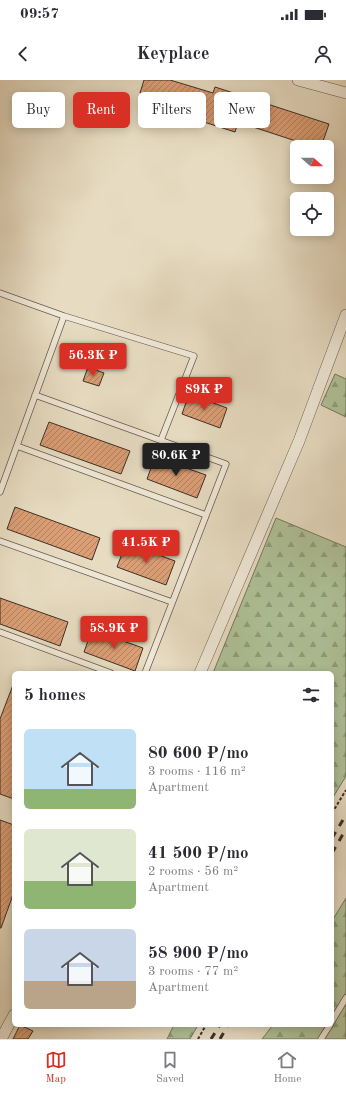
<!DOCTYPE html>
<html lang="en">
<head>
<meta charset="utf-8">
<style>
  :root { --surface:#fff; --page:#f7f7f7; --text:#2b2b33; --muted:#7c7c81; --line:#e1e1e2; --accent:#d93025 }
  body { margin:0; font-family:"Old Standard TT",serif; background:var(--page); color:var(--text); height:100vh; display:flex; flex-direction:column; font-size:15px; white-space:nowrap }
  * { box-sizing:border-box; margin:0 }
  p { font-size:13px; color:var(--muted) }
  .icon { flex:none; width:22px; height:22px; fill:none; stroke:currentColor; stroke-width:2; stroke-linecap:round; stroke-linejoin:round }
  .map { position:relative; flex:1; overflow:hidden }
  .side { position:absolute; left:12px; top:591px; width:322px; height:356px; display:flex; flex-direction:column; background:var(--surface); border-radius:6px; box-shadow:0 2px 10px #0003 }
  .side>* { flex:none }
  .banner { position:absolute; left:12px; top:12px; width:322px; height:36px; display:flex; gap:8px }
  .needle { width:26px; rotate:111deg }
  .fabs { position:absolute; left:290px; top:60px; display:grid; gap:8px }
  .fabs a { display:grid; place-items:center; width:44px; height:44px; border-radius:6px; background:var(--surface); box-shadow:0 2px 10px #0003; font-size:20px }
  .price { position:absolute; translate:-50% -34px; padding:0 9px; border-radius:4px; background:var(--accent); color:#fff; font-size:13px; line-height:26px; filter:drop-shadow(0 1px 2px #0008) }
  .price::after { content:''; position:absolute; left:50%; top:24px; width:12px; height:9px; margin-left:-6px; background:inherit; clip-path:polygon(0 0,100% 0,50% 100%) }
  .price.active { background:#222; color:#fff }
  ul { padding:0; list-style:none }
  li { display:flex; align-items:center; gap:12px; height:100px; padding:0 12px }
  li span { display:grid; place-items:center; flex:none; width:112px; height:80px; border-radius:6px; color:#555 }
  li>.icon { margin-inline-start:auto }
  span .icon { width:48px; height:48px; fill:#fffc; stroke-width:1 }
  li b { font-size:17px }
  h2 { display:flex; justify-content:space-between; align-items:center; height:48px; padding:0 12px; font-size:17px }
  .pill { padding:0 14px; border-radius:6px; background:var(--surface); box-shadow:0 2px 10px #0003; font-size:14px; line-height:36px }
  .pill.active { background:var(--accent); color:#fff }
  .status { display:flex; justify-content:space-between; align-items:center; height:28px; padding:0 20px; background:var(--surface); direction:ltr }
  .status svg { height:11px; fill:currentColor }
  header { display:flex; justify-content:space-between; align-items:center; height:52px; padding:0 12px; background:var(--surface); font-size:18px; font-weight:800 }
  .tabs { display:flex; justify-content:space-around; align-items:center; height:56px; border-top:1px solid var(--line); background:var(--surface); font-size:11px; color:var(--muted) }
  .tabs a { display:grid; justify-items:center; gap:2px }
  .tabs .active { color:var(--accent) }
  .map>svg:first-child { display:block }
  .forest { fill:url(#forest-firs); stroke:#767860 }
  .building { fill:url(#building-hatch); stroke:#3d2f27 }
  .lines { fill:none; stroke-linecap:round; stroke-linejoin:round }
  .lane-casing { stroke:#685a4e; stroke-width:7 }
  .street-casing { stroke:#685a4e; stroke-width:12 }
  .path { stroke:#3d2f27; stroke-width:2; stroke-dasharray:3 2; stroke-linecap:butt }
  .lane { stroke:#efe8d7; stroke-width:5.5 }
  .street { stroke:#efe8d7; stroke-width:11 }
  .rail { stroke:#3d2f27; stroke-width:3; stroke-dasharray:7 7; stroke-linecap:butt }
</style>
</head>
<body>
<div class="status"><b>09:57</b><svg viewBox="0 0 49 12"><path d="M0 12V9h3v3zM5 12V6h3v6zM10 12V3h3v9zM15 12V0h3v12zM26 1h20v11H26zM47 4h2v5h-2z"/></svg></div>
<header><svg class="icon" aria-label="back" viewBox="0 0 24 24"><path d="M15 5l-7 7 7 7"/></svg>Keyplace<svg class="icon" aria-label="person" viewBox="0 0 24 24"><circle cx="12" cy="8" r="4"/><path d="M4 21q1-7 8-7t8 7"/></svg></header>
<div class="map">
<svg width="346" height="959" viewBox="0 0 346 959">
  <defs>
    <pattern id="forest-firs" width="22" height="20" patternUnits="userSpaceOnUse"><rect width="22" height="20" fill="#afc298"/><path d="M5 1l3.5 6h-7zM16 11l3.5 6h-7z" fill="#909e7c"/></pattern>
    <pattern id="building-hatch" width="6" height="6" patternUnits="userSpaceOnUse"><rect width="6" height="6" fill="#db9e75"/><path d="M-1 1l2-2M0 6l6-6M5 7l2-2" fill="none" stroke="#b38160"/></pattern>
  </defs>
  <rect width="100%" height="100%" fill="#e7dcc2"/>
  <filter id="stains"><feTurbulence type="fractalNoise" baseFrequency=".005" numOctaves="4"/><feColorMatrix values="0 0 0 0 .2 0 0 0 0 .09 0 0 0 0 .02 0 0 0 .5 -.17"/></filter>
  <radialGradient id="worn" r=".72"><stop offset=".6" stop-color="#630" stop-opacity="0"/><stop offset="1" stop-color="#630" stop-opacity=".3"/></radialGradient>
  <path class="forest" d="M335,294L346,299V337L321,325Z
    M276,438L346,467V696L332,719V593H213Z
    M346,818V959H262L273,945H332V841Z
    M174,945H198L190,959H167Z"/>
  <path class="building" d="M144,0H170L213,13L215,7L329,44L321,67H314L238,42L235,52L204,42L206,34L140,13Z
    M88,287L104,293L99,306L83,301Z
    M189,314L227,328L220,348L182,334Z
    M49,342L130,371L121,394L40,365Z
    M155,377L206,395L197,418L147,399Z
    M15,427L100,458L92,480L7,449Z
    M126,463L175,481L166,505L117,487Z
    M0,518L68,542L60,566L0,544Z
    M92,550L143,568L135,591L84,572Z
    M13,605H14V719L0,714V639Z
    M0,740L14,745V812L1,848H0Z
    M20,945L33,951L28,959H13Z"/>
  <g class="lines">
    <g class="lane-casing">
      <path id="lane" d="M0,213L64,236L0,412
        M64,236L194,276L161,360
        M35,315L226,384L145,593
        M17,366L206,435
        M0,461L172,522
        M0,552L111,593
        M332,941L346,918
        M321,959L330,945"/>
    </g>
    <g class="street-casing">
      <path id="street" d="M298,0L346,13
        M200,593L299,361L346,235
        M1,959L14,935"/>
    </g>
    <path class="path" d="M332,733L346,710
      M198,959L206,945"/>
    <use href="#lane" class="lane"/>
    <use href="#street" class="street"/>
    <path class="rail" d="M332,758L346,735
      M332,773L346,749
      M211,959L220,945
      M220,959L228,945"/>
  </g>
  <rect width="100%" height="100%" filter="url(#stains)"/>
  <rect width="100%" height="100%" fill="url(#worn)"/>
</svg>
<div class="fabs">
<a><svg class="needle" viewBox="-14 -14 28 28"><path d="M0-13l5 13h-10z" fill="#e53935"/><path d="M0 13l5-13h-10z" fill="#7c7c81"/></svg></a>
<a><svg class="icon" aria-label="locate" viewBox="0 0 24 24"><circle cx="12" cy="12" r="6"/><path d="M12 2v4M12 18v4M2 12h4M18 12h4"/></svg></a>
</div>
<b class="price" style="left:93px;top:297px">56.3K ₽</b>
<b class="price" style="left:204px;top:331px">89K ₽</b>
<b class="price active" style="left:176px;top:397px">80.6K ₽</b>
<b class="price" style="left:146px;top:484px">41.5K ₽</b>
<b class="price" style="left:114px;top:570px">58.9K ₽</b>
<div class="banner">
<a class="pill">Buy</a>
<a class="pill active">Rent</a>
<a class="pill">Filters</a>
<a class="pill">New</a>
</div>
<section class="side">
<h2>5 homes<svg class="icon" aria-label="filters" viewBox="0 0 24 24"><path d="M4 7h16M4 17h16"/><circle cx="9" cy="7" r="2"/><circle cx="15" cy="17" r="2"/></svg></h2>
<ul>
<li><span style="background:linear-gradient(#bfe0f5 75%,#8fb573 0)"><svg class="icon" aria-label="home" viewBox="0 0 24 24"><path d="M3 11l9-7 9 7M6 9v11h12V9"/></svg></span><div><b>80 600 ₽/mo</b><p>3 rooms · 116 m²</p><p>Apartment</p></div></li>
<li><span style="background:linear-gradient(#dfe7d0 65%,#8fb573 0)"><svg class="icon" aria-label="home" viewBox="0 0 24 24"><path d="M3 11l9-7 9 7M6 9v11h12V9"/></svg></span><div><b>41 500 ₽/mo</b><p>2 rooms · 56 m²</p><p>Apartment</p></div></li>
<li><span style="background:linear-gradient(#c9d6e8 65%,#b9a48a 0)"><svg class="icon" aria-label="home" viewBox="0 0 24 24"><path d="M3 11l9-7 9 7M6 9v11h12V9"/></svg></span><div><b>58 900 ₽/mo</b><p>3 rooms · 77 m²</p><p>Apartment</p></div></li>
</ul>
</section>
</div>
<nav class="tabs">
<a class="active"><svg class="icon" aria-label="map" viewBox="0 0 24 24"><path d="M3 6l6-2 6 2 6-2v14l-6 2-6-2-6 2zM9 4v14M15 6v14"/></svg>Map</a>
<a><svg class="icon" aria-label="saved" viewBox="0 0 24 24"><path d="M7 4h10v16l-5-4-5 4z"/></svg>Saved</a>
<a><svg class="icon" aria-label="home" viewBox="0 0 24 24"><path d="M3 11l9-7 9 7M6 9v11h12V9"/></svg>Home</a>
</nav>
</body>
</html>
